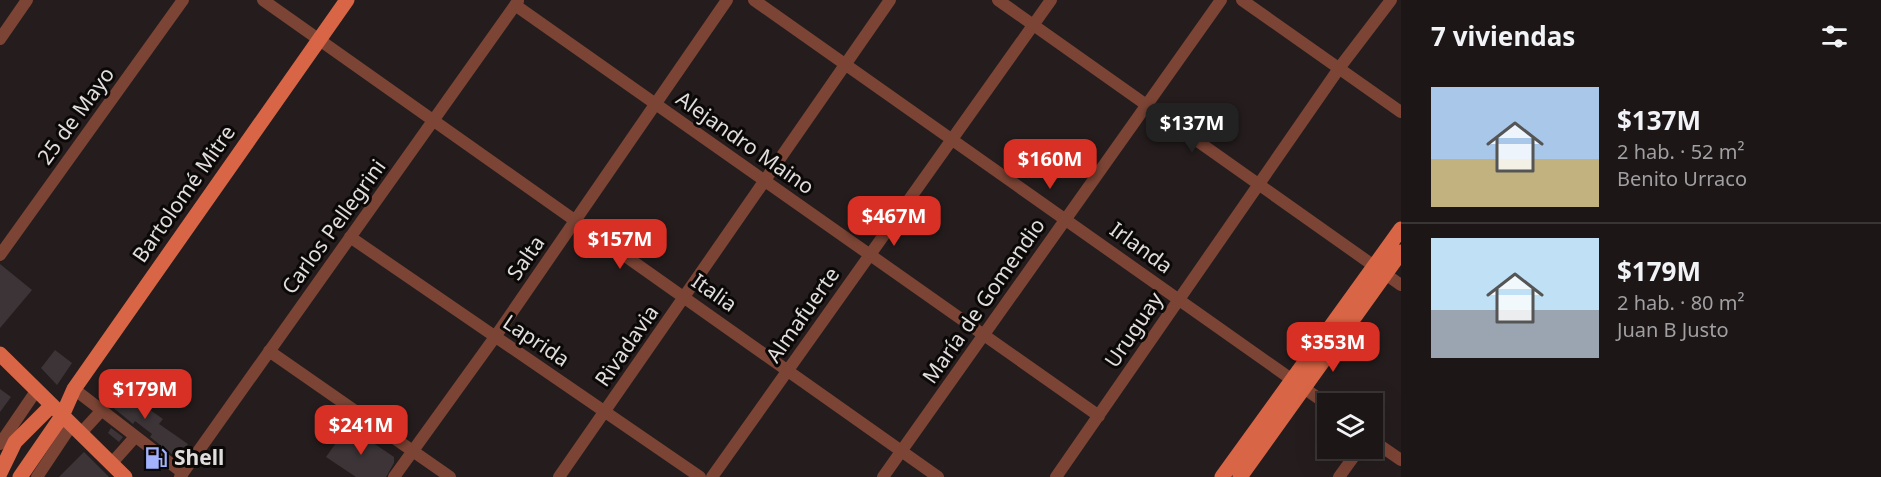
<!DOCTYPE html>
<html lang="es">
<head>
<meta charset="utf-8">
<style>
  :root { --surface:#1c1616; --page:#292323; --text:#f1f3f6; --muted:#a09fa1; --line:#3a3535; --accent:#d93025 }
  body { margin:0; font-family:"Noto Sans",sans-serif; background:var(--page); color:var(--text); height:100vh; display:flex; flex-direction:column; font-size:22px; white-space:nowrap }
  * { box-sizing:border-box; margin:0 }
  p { font-size:20px; color:var(--muted) }
  .icon { flex:none; width:33px; height:33px; fill:none; stroke:currentColor; stroke-width:2; stroke-linecap:round; stroke-linejoin:round }
  .map { position:relative; flex:1; overflow:hidden }
  .details { display:flex; flex-direction:column; background:var(--surface); width:480px }
  .details>* { flex:none }
  .controls { position:absolute; left:1317px; top:393px; display:grid; gap:12px }
  .controls a { display:grid; place-items:center; width:66px; height:66px; border-radius:0px; background:var(--surface); box-shadow:0 6px 24px #0002,0 0 0 2px var(--line); font-size:30px }
  .price { position:absolute; translate:-50% -51px; padding:0 14px; border-radius:12px; background:var(--accent); color:#fff; font-size:20px; line-height:39px; filter:drop-shadow(0 2px 3px #0008) }
  .price::after { content:''; position:absolute; left:50%; top:36px; width:18px; height:14px; margin-left:-9px; background:inherit; clip-path:polygon(0 0,100% 0,50% 100%) }
  .price.on { background:#222; color:#fff }
  ul { padding:0; list-style:none }
  li { display:flex; align-items:center; gap:18px; height:150px; padding:0 30px }
  li+li { border-top:2px solid var(--line) }
  li span { display:grid; place-items:center; flex:none; width:168px; height:120px; border-radius:0px; color:#555 }
  li>.icon { margin-inline-start:auto }
  span .icon { width:72px; height:72px; fill:#fffc; stroke-width:1 }
  li b { font-size:26px }
  h2 { display:flex; justify-content:space-between; align-items:center; height:72px; padding:0 30px; font-size:26px }
  main { display:flex; flex:1; min-height:0 }
  .map>svg:first-child { display:block }
  .building { fill:#3c3437 }
  .lines { fill:none; stroke-linecap:round; stroke-linejoin:round }
  .minor { stroke:#7c4435; stroke-width:12 }
  .major { stroke:#d86545; stroke-width:15 }
  .labels { text-anchor:middle; stroke-width:6; stroke-linejoin:round; paint-order:stroke }
  .street-label { font-size:21px; fill:#e2dddd; stroke:#0b0808 }
  .poi-label { font-size:21px; font-weight:bold; fill:#e2dddd; stroke:#0b0808; text-anchor:start }
</style>
</head>
<body>
<main>
<div class="map">
<svg width="1401" height="477" viewBox="0 0 1401 477">
  <rect width="100%" height="100%" fill="#251d1d"/>
  <path class="building" d="M0,264L32,290L0,328Z
    M55,350L72,363L57,385L41,368Z
    M113,384L163,419L159,424L188,444L177,458L150,437L152,434L135,421L133,424L103,399Z
    M0,389L11,397L0,412Z
    M348,426L394,457V463L386,477H356L326,457Z
    M111,428L123,437L119,442L108,433Z
    M84,452L109,477H59Z"/>
  <g class="lines">
    <path class="minor" d="M263,0L938,477
      M754,0L1328,405
      M998,0L1401,285
      M1242,0L1401,112
      M515,5L1099,416
      M0,39L27,0
      M350,237L700,477
      M0,255L183,0
      M269,351L450,477
      M74,389L183,473
      M80,434L102,410
      M1372,440L1401,460
      M0,444L36,391
      M111,464L135,437
      M37,477L71,426
      M180,477L518,1
      M394,477L495,337L727,0
      M559,477L890,0
      M712,477L1051,0
      M883,477L1221,0
      M1056,477L1340,67L1391,0
      M1339,477L1360,448"/>
    <path class="major" d="M0,354L125,477
      M0,473L15,442L51,406
      M20,477L62,416L74,389L347,0
      M1222,477L1401,229
      M1240,477L1401,252"/>
  </g>
  <defs>
    <g id="fuel-bare" transform="scale(1.8)"><path d="M-5.5-6h7V0h2V4h1.3V-2.5L3-4.5l.8-.8L6-3V5H2.5V1h-1V6h-7ZM-4.2-4.7v3.2H.2V-4.7Z" fill="#a2b2fd" stroke="#0b0808" stroke-width="2.5" paint-order="stroke"/></g>
  </defs>
  <g fill-rule="evenodd">
    <use href="#fuel-bare" x="156" y="458"/>
  </g>
  <g class="labels">
    <g class="street-label">
      <text transform="translate(76 116) rotate(-54)" y="7">25 de Mayo</text>
      <text transform="translate(745 143) rotate(35)" y="7">Alejandro Maino</text>
      <text transform="translate(184 194) rotate(-55)" y="7">Bartolomé Mitre</text>
      <text transform="translate(334 227) rotate(-54)" y="7">Carlos Pellegrini</text>
      <text transform="translate(1141 248) rotate(36)" y="7">Irlanda</text>
      <text transform="translate(526 258) rotate(-55)" y="7">Salta</text>
      <text transform="translate(714 293) rotate(35)" y="7">Italia</text>
      <text transform="translate(984 301) rotate(-55)" y="7">María de Gomendio</text>
      <text transform="translate(803 315) rotate(-55)" y="7">Almafuerte</text>
      <text transform="translate(1134 330) rotate(-56)" y="7">Uruguay</text>
      <text transform="translate(536 341) rotate(34)" y="7">Laprida</text>
      <text transform="translate(627 346) rotate(-55)" y="7">Rivadavia</text>
    </g>
    <g class="poi-label">
      <text x="174" y="465">Shell</text>
    </g>
  </g>
</svg>
<div class="controls">
<a><svg class="icon" aria-label="layers" viewBox="0 0 24 24"><path d="M12 4l9 5-9 5-9-5zM3 14l9 5 9-5"/></svg></a>
</div>
<b class="price on" style="left:1192px;top:154px">$137M</b>
<b class="price" style="left:1050px;top:190px">$160M</b>
<b class="price" style="left:894px;top:247px">$467M</b>
<b class="price" style="left:620px;top:270px">$157M</b>
<b class="price" style="left:1333px;top:373px">$353M</b>
<b class="price" style="left:145px;top:420px">$179M</b>
<b class="price" style="left:361px;top:456px">$241M</b>
</div>
<section class="details">
<h2>7 viviendas<svg class="icon" aria-label="filters" viewBox="0 0 24 24"><path d="M4 7h16M4 17h16"/><circle cx="9" cy="7" r="2"/><circle cx="15" cy="17" r="2"/></svg></h2>
<ul>
<li><span style="background:linear-gradient(#a9c7e8 60%,#c2b280 0)"><svg class="icon" aria-label="home" viewBox="0 0 24 24"><path d="M3 11l9-7 9 7M6 9v11h12V9"/></svg></span><div><b>$137M</b><p>2 hab. · 52 m²</p><p>Benito Urraco</p></div></li>
<li><span style="background:linear-gradient(#bfe0f5 60%,#9aa5b1 0)"><svg class="icon" aria-label="home" viewBox="0 0 24 24"><path d="M3 11l9-7 9 7M6 9v11h12V9"/></svg></span><div><b>$179M</b><p>2 hab. · 80 m²</p><p>Juan B Justo</p></div></li>
</ul>
</section>
</main>
</body>
</html>
